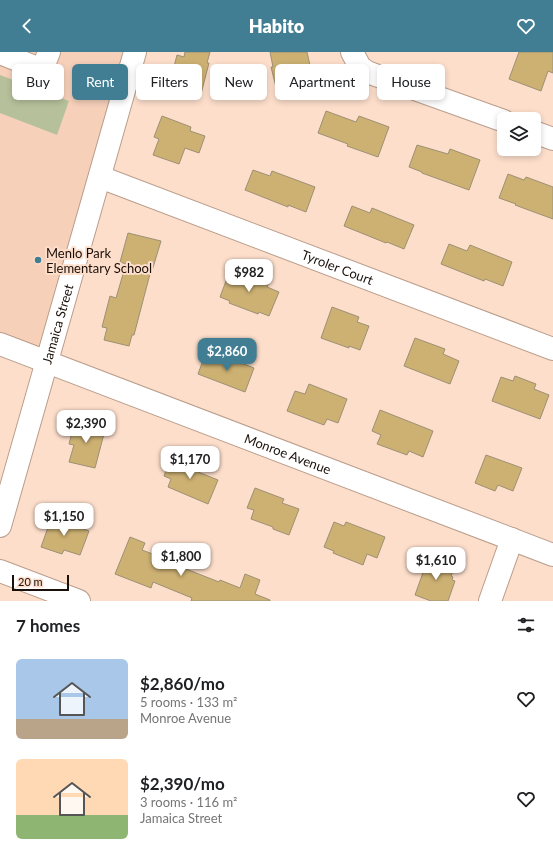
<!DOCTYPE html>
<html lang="en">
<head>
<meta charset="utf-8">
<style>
  :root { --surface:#fff; --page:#f6f6f6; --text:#202124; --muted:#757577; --accent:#417e94 }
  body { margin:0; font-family:Lato,sans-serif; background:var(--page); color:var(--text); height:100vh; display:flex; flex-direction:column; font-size:15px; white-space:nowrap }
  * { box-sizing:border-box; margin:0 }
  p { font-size:13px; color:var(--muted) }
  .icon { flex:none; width:22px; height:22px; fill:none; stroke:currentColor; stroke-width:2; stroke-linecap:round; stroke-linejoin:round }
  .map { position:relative; height:549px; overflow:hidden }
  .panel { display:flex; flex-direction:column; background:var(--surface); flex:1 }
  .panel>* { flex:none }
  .hud { position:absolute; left:12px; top:12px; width:529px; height:36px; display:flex; gap:8px }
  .fabs { position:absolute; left:497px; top:60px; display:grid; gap:8px }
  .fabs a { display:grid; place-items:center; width:44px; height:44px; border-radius:6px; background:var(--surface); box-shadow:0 2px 6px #0003; font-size:20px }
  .scale { position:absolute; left:12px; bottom:10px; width:57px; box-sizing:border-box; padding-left:4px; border:2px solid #1a0f09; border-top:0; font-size:11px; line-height:14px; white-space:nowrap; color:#1a0f09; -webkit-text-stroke:3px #fddecb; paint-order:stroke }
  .price { position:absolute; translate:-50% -34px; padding:0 9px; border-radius:8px; background:#fff; color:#222; font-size:13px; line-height:26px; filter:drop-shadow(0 1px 2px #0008) }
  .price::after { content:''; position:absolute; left:50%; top:24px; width:12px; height:9px; margin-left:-6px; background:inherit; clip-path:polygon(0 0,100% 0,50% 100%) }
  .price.current { background:var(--accent); color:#fff }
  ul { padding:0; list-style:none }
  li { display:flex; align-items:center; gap:12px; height:100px; padding:0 16px }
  li span { display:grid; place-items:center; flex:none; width:112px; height:80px; border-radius:6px; color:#555 }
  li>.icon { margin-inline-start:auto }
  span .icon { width:48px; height:48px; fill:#fffc; stroke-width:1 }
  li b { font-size:17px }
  h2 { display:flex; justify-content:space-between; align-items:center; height:48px; padding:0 16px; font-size:17px }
  .pill { padding:0 14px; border-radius:6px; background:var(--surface); box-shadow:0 2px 6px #0003; font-size:14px; line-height:36px }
  .pill.current { background:var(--accent); color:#fff }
  header { display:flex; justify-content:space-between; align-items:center; height:52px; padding:0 16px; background:var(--accent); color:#fff; font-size:18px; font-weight:800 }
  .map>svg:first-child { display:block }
  .built { fill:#f7d0ba }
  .green { fill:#b6c19b }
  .building { fill:#cdb173; stroke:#9d9074 }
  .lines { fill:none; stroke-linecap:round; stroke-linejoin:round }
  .minor-casing { stroke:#ba9d8b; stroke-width:24 }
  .minor { stroke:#fff; stroke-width:22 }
  .poi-dot { fill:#417e94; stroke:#fddecb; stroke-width:1.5 }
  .labels { text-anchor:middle; stroke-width:4; stroke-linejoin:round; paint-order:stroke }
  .poi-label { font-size:13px; fill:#1a0f09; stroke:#fddecb; text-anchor:start }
  .street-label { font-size:13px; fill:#1a0f09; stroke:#fddecb }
</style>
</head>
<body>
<header><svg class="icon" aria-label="back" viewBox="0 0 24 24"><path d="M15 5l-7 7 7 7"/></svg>Habito<svg class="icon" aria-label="heart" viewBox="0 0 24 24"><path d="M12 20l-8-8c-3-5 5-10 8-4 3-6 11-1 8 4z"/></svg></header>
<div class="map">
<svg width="553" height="549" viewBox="0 0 553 549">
  <rect width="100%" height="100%" fill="#fddecb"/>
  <path class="built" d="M0,0H136L47,309L0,292Z"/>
  <path class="green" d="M0,23L69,49L57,83L0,61Z"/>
  <path class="building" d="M185,0H210L207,11H209L201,42L169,34L177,3L184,5Z
    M270,0H307L311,18L306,20L311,40L279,47L271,15H273Z
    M519,0H553V21L548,19L541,39L509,27Z
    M326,59L356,70L359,64L389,75L378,105L347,94L348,92L318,81Z
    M162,64L191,75L190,79L205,84L199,101L185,96L179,112L153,103L159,87L154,85Z
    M417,93L448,102L450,97L480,108L469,138L422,121V120L409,115Z
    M253,118L270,124L272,119L315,135L306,160L288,153V155L245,138Z
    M508,122L524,128L526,125L553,135V167L515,153L516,152L499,146Z
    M352,154L370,161L372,156L414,173L404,197L387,190L386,191L344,174Z
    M128,181L161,189L152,219L151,218L134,283H132L129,294L104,288L107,276L102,275L110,244L116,246L126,212L120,210Z
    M449,192L467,199L470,193L512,210L503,234L485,227L484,229L441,212Z
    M231,216L269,230L267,235L279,240L269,264L259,260L258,262L229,251L230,249L220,245Z
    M332,255L359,265L357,270L369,274L360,298L349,294V296L321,286Z
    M415,286L445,297L443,302L459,309L450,332L404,314Z
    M216,301L254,316L245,340L198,322L205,303L214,306Z
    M515,324L536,332L534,337L549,343L540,367L492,349L501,325L513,329Z
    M309,332L347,347L338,371L327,367L324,373L287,359L295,339L305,342Z
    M380,358L433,379L423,405L409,399L407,403L377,392L381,383L372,379Z
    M75,369L105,378L95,416L69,410L74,393L69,392Z
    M486,403L522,416L513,439L498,433L495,439L475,431Z
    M171,404L200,415L198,420L218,428L208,452L168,435L171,427L164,424Z
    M255,436L284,447L282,451L299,457L289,483L273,477V475L251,467L254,458L247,456Z
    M52,464L74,472L73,473L89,479L80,503L64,498L62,502L41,495Z
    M334,470L344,474L346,470L385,485L377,506L367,502L363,513L333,501L334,499L324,495Z
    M130,485L145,491L142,498L182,513L181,515L219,530L220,528L240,536L245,522L260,528L255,542L270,548V549H191L192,546L153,530L151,536L115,522Z
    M432,505L455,514L451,524L453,525L452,528L455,529L448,549H431L415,543L425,515L427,516Z"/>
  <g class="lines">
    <g class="minor-casing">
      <g id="minor">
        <path d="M352,0L360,15L367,20L504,69"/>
        <path d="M0,1L42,18L49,0"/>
        <path d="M534,80L553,87"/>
        <path id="s1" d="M100,125L553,297"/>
        <path id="s2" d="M0,292L553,503"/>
        <path id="s3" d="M0,474L135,0"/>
        <path d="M0,519L79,549"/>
        <path d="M490,549L512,487"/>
      </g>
    </g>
    <use href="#minor" class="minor"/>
  </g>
  <circle class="poi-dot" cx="38" cy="208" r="4"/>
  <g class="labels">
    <g class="poi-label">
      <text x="46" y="206">Menlo Park<tspan x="46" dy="15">Elementary School</tspan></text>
    </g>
    <g class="street-label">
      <text dy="5" stroke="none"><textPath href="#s1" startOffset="254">Tyroler Court</textPath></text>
      <text dy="5" stroke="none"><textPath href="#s3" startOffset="210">Jamaica Street</textPath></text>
      <text dy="5" stroke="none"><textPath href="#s2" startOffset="308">Monroe Avenue</textPath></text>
    </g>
  </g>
</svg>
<div class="fabs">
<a><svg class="icon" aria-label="layers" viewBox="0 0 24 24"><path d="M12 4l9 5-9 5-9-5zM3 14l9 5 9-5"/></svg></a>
</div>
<div class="scale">20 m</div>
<b class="price" style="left:249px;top:241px">$982</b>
<b class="price current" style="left:227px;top:320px">$2,860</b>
<b class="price" style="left:86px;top:392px">$2,390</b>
<b class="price" style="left:190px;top:428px">$1,170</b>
<b class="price" style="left:64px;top:485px">$1,150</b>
<b class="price" style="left:181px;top:525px">$1,800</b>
<b class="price" style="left:436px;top:529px">$1,610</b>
<div class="hud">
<a class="pill">Buy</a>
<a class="pill current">Rent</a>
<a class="pill">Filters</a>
<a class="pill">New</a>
<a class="pill">Apartment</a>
<a class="pill">House</a>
</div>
</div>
<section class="panel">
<h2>7 homes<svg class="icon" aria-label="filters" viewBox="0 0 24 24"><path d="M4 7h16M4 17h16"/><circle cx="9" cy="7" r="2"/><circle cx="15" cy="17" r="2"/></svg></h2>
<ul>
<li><span style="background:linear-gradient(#a9c7e8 75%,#b9a48a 0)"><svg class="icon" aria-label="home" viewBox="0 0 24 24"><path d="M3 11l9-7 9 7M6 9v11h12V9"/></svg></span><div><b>$2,860/mo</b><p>5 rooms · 133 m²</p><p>Monroe Avenue</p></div><svg class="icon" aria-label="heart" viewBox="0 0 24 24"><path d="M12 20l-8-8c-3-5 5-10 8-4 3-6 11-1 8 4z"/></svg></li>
<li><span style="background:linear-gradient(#ffd9b3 70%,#8fb573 0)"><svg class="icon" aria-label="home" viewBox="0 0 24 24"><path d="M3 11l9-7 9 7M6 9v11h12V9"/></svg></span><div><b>$2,390/mo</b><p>3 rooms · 116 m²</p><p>Jamaica Street</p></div><svg class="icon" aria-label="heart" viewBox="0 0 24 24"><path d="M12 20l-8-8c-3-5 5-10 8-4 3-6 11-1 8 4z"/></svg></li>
</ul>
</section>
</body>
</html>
